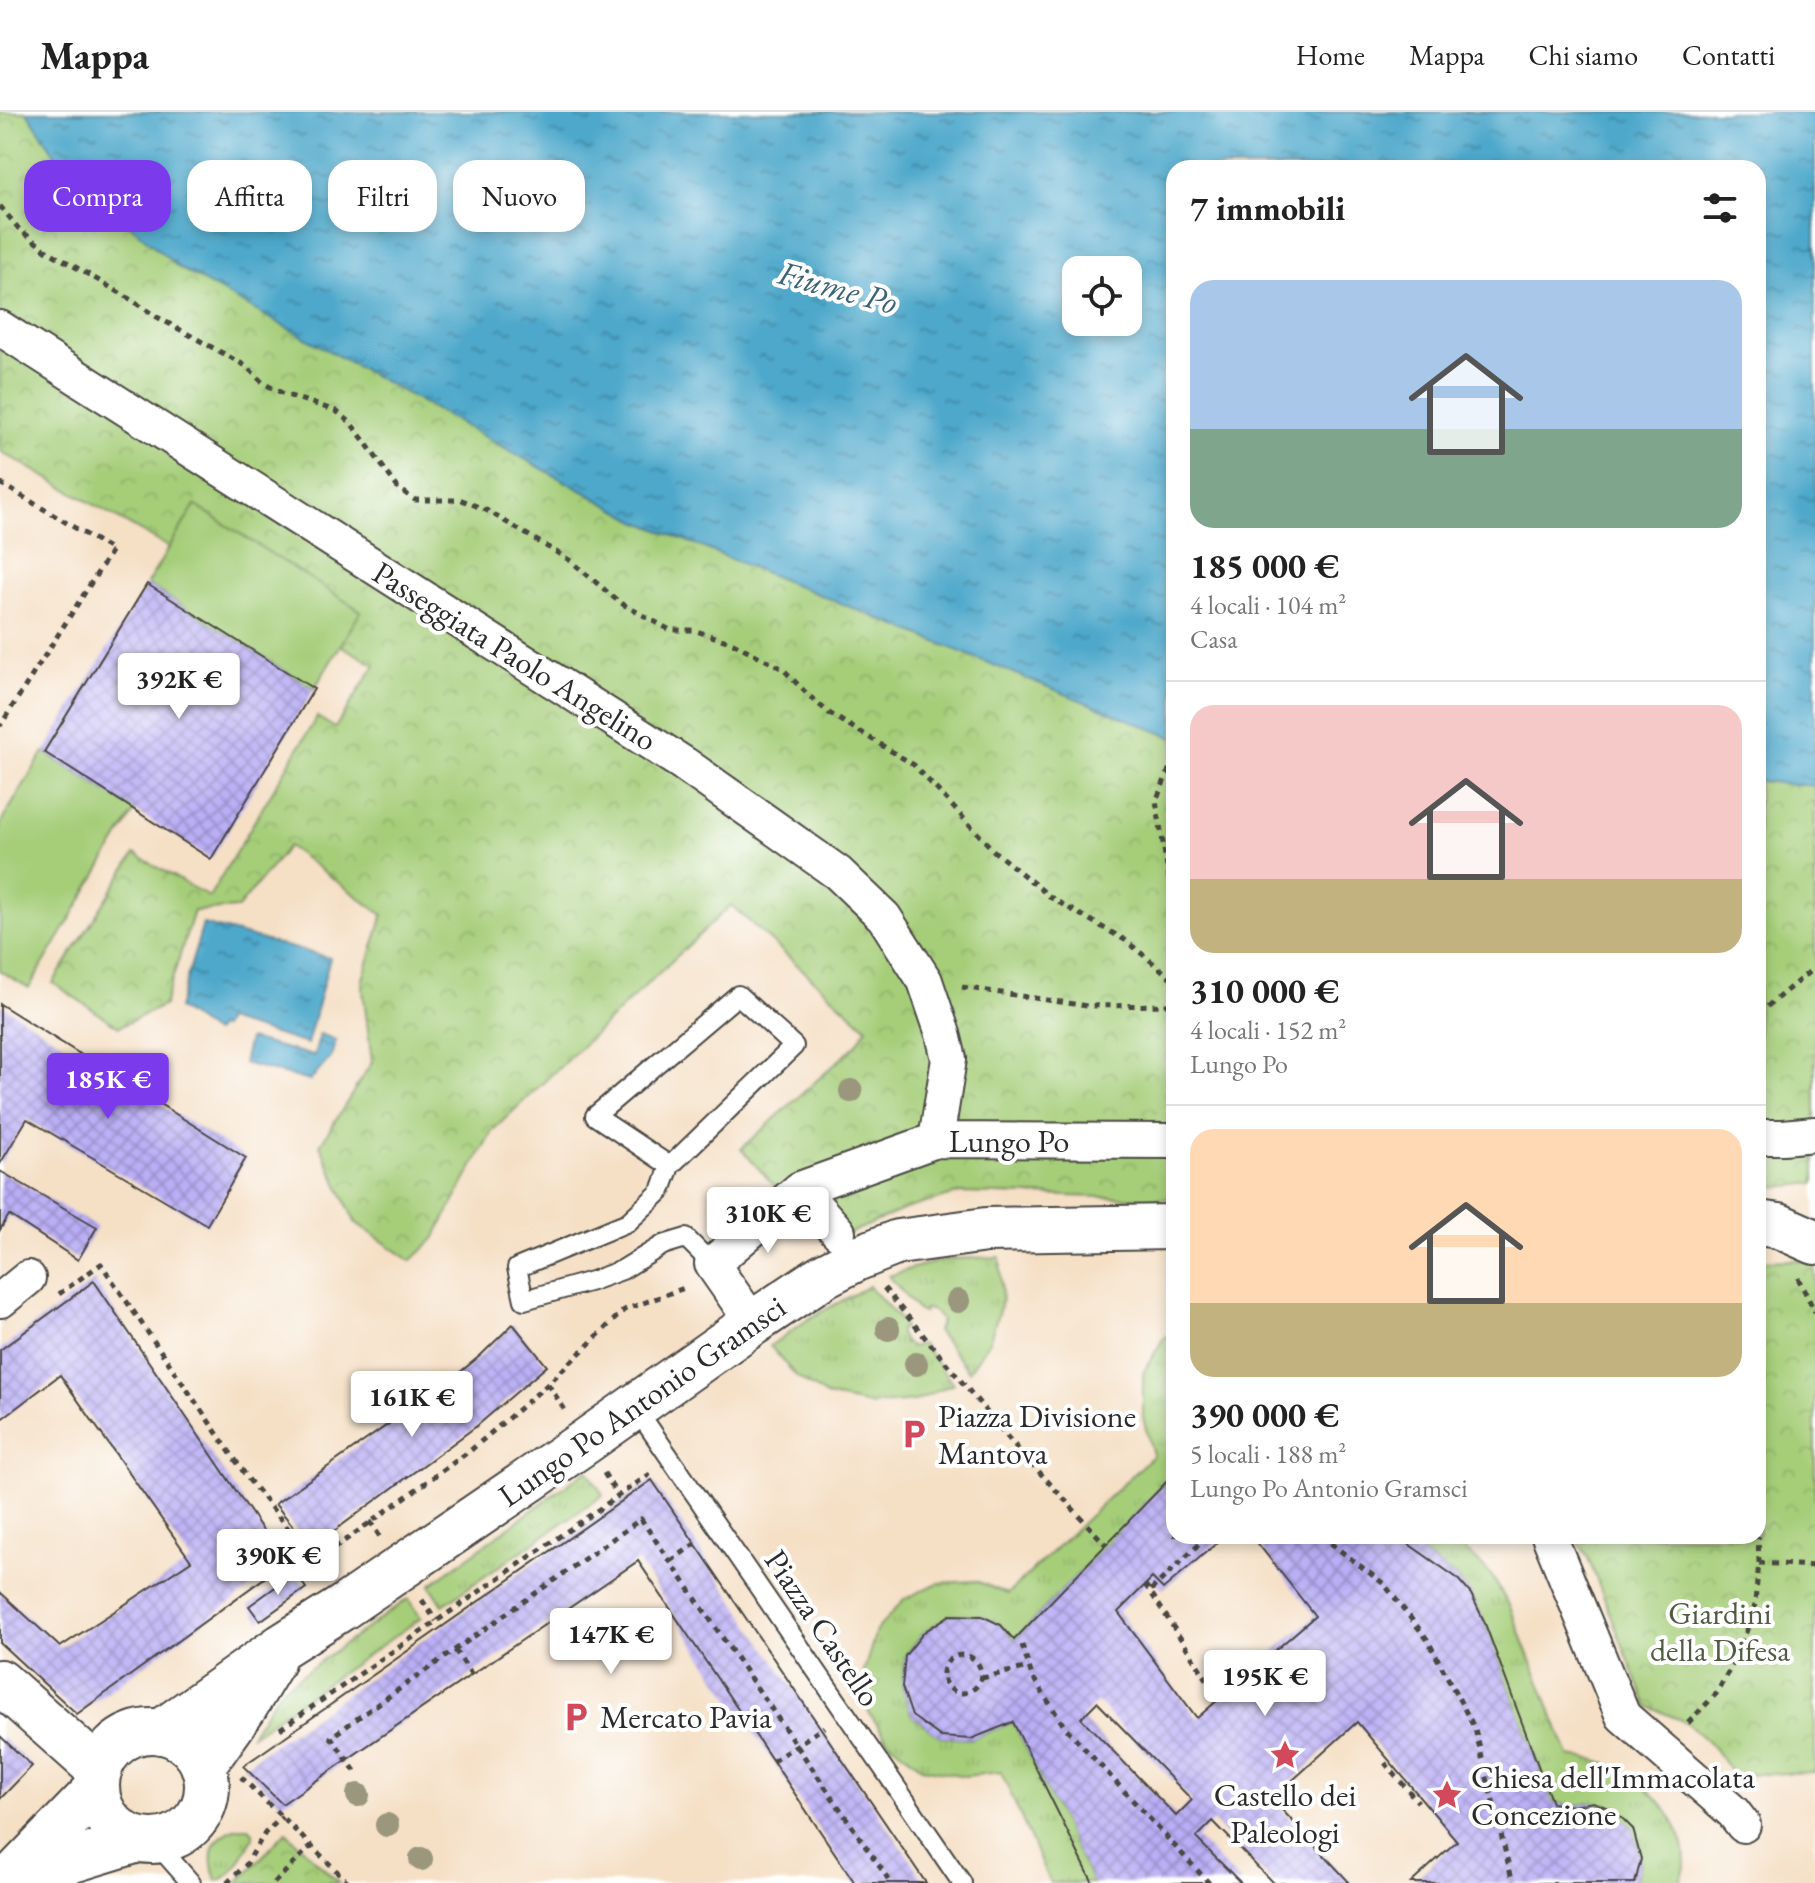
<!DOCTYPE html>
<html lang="it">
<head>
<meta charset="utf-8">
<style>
  :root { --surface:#fff; --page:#f2f2f2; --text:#222; --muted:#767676; --line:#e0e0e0; --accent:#7c3aed }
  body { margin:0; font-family:"EB Garamond",serif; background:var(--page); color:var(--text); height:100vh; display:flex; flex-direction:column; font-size:30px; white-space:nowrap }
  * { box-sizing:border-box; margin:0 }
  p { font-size:26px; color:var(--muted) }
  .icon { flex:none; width:44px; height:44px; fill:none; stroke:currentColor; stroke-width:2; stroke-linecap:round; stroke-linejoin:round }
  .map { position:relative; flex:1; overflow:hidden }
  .sheet { position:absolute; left:1166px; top:48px; width:600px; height:1384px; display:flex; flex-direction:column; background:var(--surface); border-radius:24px; box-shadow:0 4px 12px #0003 }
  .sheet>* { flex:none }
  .hud { position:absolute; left:24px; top:48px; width:760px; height:72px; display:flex; gap:16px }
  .buttons { position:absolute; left:1062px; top:144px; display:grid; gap:16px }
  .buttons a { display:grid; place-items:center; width:80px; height:80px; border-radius:16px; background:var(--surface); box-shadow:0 4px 12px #0003; font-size:40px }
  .price { position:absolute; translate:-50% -68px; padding:0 18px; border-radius:8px; background:#fff; color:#222; font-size:26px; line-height:52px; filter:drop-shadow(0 2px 4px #0008) }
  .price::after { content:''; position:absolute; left:50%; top:48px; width:24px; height:18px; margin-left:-12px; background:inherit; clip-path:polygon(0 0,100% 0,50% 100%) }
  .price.current { background:var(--accent); color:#fff }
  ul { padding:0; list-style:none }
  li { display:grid; align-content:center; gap:16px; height:424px; padding:0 24px }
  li+li { border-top:2px solid var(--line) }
  li span { display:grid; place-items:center; height:248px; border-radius:24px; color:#555 }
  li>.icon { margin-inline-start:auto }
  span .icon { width:144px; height:144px; fill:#fffc; stroke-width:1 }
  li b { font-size:34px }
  h2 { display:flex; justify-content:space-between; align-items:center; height:96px; padding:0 24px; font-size:34px }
  .tag { padding:0 28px; border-radius:24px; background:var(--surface); box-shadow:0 4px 12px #0003; font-size:28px; line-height:72px }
  .tag.current { background:var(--accent); color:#fff }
  header { display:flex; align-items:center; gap:48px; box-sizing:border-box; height:112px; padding:0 40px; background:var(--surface); border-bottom:2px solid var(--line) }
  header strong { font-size:38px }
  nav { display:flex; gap:44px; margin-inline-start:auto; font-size:28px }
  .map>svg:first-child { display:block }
  .grass { fill:url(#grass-tufts); stroke:#687c52; stroke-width:2 }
  .park { fill:url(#park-crowns); stroke:#687c52; stroke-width:2; fill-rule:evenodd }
  .pitch { fill:#a6ce79; stroke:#687c52; stroke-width:2 }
  .water { fill:url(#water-ripples); stroke:#3c6a7b; stroke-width:2; fill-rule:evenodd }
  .building { fill:url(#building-cross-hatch); fill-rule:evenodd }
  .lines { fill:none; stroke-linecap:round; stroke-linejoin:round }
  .lane-casing { stroke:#494642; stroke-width:22 }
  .street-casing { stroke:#494642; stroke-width:38 }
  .secondary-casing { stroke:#494642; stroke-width:48 }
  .primary-casing { stroke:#494642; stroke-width:48 }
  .path { stroke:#494642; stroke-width:5; stroke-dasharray:6 6; stroke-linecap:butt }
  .lane { stroke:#fff; stroke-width:18 }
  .street { stroke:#fff; stroke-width:34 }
  .secondary { stroke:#fff; stroke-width:44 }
  .primary { stroke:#fff; stroke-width:44 }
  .tree { fill:#9a977d }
  .labels { text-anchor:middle; stroke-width:8; stroke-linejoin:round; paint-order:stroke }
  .street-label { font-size:32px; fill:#2b2b2b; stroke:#fff }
  .poi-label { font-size:32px; fill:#2b2b2b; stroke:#fff; text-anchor:start }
  .park-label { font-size:32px; fill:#505c42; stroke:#fff }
  .water-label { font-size:34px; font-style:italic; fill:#3a6373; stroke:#fff }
</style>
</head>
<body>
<header>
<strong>Mappa</strong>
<nav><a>Home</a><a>Mappa</a><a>Chi siamo</a><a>Contatti</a></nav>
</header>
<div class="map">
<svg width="1815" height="1771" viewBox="0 0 1815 1771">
  <defs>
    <pattern id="grass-tufts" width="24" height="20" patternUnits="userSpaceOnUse" patternTransform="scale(2)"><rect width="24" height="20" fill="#a6ce79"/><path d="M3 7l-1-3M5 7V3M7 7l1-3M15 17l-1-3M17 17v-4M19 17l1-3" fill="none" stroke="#8fb169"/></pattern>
    <pattern id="park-crowns" width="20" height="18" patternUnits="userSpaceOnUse" patternTransform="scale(2)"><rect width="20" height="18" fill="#a6ce79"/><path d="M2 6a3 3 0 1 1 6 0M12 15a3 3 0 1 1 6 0" fill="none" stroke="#8fb169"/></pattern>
    <pattern id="water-ripples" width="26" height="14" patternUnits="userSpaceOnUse" patternTransform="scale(2)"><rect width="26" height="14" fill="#4da8cb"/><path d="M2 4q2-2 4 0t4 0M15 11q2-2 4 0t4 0" fill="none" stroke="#4089a5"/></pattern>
    <pattern id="building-cross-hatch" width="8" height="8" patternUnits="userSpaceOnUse" patternTransform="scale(2)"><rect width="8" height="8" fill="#baaef6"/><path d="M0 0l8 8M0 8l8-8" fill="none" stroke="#978ec7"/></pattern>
  </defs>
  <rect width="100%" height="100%" fill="#fff"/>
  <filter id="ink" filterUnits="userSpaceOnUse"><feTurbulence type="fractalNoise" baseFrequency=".0125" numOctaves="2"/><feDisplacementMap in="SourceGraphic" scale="16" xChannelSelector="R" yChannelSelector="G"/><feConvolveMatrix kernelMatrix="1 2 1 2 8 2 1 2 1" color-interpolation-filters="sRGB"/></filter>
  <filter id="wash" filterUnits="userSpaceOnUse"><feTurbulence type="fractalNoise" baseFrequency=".006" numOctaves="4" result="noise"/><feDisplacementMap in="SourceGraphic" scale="32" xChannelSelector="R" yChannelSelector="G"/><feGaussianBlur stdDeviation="1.8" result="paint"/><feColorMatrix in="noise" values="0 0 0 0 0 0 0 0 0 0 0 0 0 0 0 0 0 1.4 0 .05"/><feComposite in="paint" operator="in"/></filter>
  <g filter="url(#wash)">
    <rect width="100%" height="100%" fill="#f5e0c6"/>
    <path class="grass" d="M1000,1145L1002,1189L989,1230L969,1259L937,1219L941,1209C937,1202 933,1196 924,1197L923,1201L918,1199L889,1164L913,1156L950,1147Z
      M869,1174L903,1211L904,1216L900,1217V1222L904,1230L911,1235L922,1232L953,1272L915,1289L869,1293L826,1284L796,1264L770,1234L810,1206Z
      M1174,1220V1362L1014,1528L1001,1513L982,1504L950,1503L924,1520L905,1544L902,1575L912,1604L941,1625L971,1627L1013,1610L1093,1771H1050L1001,1660L965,1664L923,1656L889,1630L866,1596L864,1559L876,1519L904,1487L938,1471L976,1469L1008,1482L1153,1343L1143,1306V1261L1163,1227Z
      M587,1358L603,1383L443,1493L430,1473Z
      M1397,1424H1449L1490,1461L1510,1495L1569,1644C1579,1646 1590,1646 1599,1649C1642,1662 1686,1706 1685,1753C1685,1759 1681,1766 1680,1771H1635L1641,1747L1633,1717L1614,1698L1593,1690L1574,1694L1552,1691L1484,1509L1471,1482L1457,1466Z
      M408,1487L421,1506L250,1624L280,1578Z
      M237,1716H249L253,1720V1726L239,1750L231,1761L219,1769L216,1768C207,1741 210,1727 237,1716Z"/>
    <path class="park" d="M0,0H1815V1071L1758,1077V56H1174V1087L960,1081L905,1097L827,1131L741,1037L856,933L867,916L731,793L492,1019L434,1127L411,1149L355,1110L320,1033L372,950L362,870L383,803L288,734L238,796L194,799L164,893L119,915L53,871L135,742L209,785L317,605L335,616L375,553L0,339ZM1076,158H1128V210H1076Z
      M1808,1148L1815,1152V1660L1733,1663L1715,1637L1688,1611L1647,1594L1588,1446L1575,1424H1758V1149Z
      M286,1720L339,1771H237Z"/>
    <path class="pitch" d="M195,393L361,499L314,577L147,472Z
      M44,640L135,698L29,876L0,859V712Z"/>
    <path class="water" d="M27,0H1815V674L1758,669V56H1174V626L637,409L179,156L63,54ZM1076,158H1128V210H1076Z
      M203,812L330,846L307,932L226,908L222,916L218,915L214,921L178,896Z
      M320,922L336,928L331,945L310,969L243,951L249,927L314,944Z"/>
    <g id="blocks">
      <path class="building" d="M147,472L314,577L211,747L44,640Z
        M0,892L246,1046L207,1113L27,1007L0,1052Z
        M0,1059L97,1115L78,1148L9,1103L0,1118Z
        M94,1169L285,1451L77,1602L0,1531V1480L60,1535L191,1449L60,1263L0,1308V1238Z
        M513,1212L547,1254L478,1313L311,1436L275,1392L447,1271L481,1243Z
        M1174,1362V1424H1225L1163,1477L1152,1466L1118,1500L1197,1606L1315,1504L1252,1424H1397L1457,1466L1471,1482L1484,1509L1552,1691L1574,1694L1593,1690L1614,1698L1633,1717L1641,1747L1635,1771H1411L1457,1729L1357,1610L1272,1687L1350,1771H1273L1213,1709L1196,1726L1241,1771H1093L1013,1610L971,1627L941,1625L912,1604L902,1575L905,1544L924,1520L950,1503L982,1504L1001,1513L1014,1528ZM1097,1590L1192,1688L1176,1704L1081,1606Z
        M652,1368L926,1771H855L638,1449L282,1692L243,1654Z
        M295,1461L306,1476L260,1509L249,1494Z
        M0,1624L32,1654L0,1687Z"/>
    </g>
  </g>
  <g filter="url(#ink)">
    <use href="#blocks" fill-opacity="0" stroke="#494642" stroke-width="2"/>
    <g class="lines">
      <g class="lane-casing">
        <path id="lane" d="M670,1054L595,1004L738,883L794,934L670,1054L661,1079L628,1110L517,1156L524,1188L592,1169L622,1158L663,1133L686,1126L712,1152
          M635,1295L962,1771
          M155,1730L191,1771"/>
      </g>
      <g class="street-casing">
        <path id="street" d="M0,216L684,652L838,761L884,805L925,869L943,922L949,947L936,1028
          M1758,1025H1783L1815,1022
          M800,1077L838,1120
          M1,1188L28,1166
          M753,1211L712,1152L800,1077L936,1028L1174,1029
          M1549,1424L1623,1604L1733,1700L1743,1713"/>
      </g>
      <g class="secondary-casing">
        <path id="secondary" d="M0,1570L99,1658"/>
      </g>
      <g class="primary-casing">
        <path id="primary" d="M1758,1111L1779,1114L1815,1130
          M97 1674a55 55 0 1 1 110 0a55 55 0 1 1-110 0Z
          M161,1620L282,1534L342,1496L585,1330L753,1211L823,1164L858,1146L898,1130L986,1118L1174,1115
          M203,1654L245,1595L272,1550
          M13,1764L97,1677
          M11,1767L138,1728"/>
      </g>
      <path class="path" d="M0,94L19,117L46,138L122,182L157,205L246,254L263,271L284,282L336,299L349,309L363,327L398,376L415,388H462L486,398L571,449L619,490L670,518H693L733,531L783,557L808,583L829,601L914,653L995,740L1053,787L1125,828L1174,868
        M0,371L112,438L0,614
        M1174,646L1156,689L1174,797
        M962,875L1087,894L1174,893
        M1758,902L1815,855
        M1798,1166L1815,1200
        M884,1176L1010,1328L1106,1433
        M59,1182L101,1152L249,1368L315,1450L323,1464
        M548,1272L565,1298
        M604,1361L618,1384
        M370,1409L380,1425
        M1321,1424L1384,1472L1427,1527L1475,1617L1513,1771
        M671,1449L699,1429
        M315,1450L471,1338L548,1272L624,1198L687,1175
        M1759,1451L1815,1454
        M1145,1473L1150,1479L1219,1586
        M1151,1478L1208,1424
        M422,1488L436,1509
        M1022,1533L1032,1564L1064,1614L1209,1771
        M455,1538L471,1562
        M943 1562a19 19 0 1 1 38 0a19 19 0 1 1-38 0Z
        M982,1566L1029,1555
        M1688,1611L1716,1582L1737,1544L1754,1499L1759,1451L1758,1424
        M280,1617L650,1362
        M773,1649L824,1615
        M1385,1651L1418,1690
        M355,1659L331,1625L641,1407L891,1771
        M241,1665L349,1771
        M227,1771L246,1753L265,1721L282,1705
        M274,1771L311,1734"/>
      <use href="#lane" class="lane"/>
      <use href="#street" class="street"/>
      <use href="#secondary" class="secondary"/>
      <use href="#primary" class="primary"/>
    </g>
    <g class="tree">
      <circle cx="851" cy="979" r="12"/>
      <circle cx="958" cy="1189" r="12"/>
      <circle cx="888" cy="1217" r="12"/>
      <circle cx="916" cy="1252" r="12"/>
      <circle cx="358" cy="1683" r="12"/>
      <circle cx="387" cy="1713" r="12"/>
      <circle cx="421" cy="1747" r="12"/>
    </g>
  </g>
  <defs>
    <g id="parking-bare" transform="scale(2.4)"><path d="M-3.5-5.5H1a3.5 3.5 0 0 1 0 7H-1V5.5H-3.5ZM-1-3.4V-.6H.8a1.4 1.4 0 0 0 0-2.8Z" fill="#d1495b" stroke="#fff" stroke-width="2.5" paint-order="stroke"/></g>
    <g id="sight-bare" transform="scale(2.4)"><path d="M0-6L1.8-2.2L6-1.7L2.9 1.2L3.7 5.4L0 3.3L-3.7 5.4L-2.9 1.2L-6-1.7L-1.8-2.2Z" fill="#d1495b" stroke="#fff" stroke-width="2.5" paint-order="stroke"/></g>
  </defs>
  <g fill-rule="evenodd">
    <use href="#parking-bare" x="914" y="1322"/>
    <use href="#parking-bare" x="576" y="1605"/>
    <use href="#sight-bare" x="1285" y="1643"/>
    <use href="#sight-bare" x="1447" y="1683"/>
  </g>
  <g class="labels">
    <g class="street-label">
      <text transform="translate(515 544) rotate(32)" y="11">Passeggiata Paolo Angelino</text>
      <text x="1009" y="1040">Lungo Po</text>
      <text transform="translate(642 1289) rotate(-35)" y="11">Lungo Po Antonio Gramsci</text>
      <text transform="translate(823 1516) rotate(56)" y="11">Piazza Castello</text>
    </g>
    <g class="poi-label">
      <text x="938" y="1315">Piazza Divisione<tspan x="938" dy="37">Mantova</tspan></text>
      <text x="600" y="1616">Mercato Pavia</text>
      <text x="1471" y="1676">Chiesa dell'Immacolata<tspan x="1471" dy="37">Concezione</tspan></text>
      <text x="1285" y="1694" text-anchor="middle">Castello dei<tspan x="1285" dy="37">Paleologi</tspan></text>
    </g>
    <g class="park-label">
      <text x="1720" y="1512">Giardini<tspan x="1720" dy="37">della Difesa</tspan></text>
    </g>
    <g class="water-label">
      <text transform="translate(838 175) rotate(15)" y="12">Fiume Po</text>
    </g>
  </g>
</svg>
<div class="buttons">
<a><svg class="icon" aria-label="locate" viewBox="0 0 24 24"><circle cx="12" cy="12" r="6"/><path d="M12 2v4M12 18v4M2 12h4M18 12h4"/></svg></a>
</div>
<b class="price" style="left:179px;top:609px">392K €</b>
<b class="price current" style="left:108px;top:1009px">185K €</b>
<b class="price" style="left:768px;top:1143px">310K €</b>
<b class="price" style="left:412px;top:1327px">161K €</b>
<b class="price" style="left:278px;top:1485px">390K €</b>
<b class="price" style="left:611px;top:1564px">147K €</b>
<b class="price" style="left:1265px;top:1606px">195K €</b>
<div class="hud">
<a class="tag current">Compra</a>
<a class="tag">Affitta</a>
<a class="tag">Filtri</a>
<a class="tag">Nuovo</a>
</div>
<section class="sheet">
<h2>7 immobili<svg class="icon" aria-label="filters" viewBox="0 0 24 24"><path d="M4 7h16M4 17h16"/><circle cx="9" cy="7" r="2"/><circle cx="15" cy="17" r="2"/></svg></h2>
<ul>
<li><span style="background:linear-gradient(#a9c7e8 60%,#7fa58c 0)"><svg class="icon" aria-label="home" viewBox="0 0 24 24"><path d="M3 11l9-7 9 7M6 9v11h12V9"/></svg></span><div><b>185 000 €</b><p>4 locali · 104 m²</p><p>Casa</p></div></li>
<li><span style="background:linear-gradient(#f6c9c9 70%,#c2b280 0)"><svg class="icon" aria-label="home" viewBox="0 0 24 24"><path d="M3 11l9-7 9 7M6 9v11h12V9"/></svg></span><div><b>310 000 €</b><p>4 locali · 152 m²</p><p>Lungo Po</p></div></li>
<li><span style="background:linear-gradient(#ffd9b3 70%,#c2b280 0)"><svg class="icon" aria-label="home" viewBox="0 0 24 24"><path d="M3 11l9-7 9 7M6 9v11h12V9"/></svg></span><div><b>390 000 €</b><p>5 locali · 188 m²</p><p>Lungo Po Antonio Gramsci</p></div></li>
</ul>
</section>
</div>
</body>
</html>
